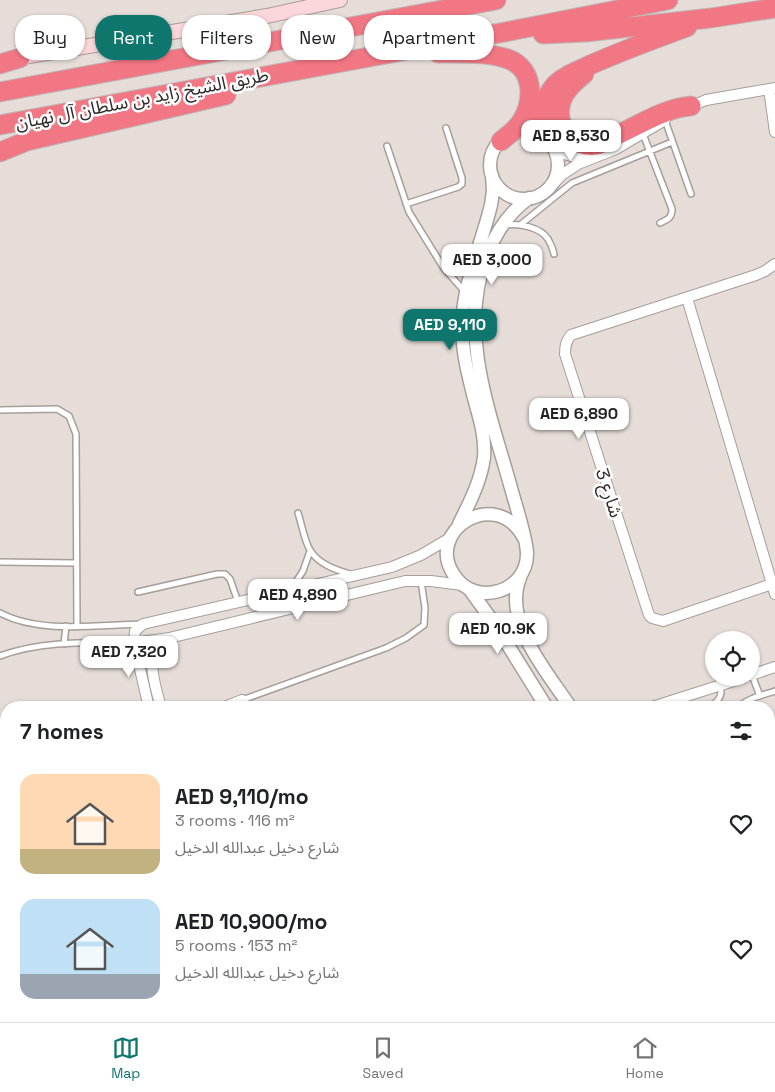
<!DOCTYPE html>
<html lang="en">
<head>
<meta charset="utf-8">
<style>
  :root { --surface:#fff; --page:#f2f2f2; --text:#202124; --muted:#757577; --line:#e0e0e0; --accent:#0f766e }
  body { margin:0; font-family:"Space Grotesk","Noto Sans Arabic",sans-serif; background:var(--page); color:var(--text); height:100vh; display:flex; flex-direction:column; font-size:19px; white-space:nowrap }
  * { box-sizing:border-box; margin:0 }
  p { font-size:16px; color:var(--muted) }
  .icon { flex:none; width:28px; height:28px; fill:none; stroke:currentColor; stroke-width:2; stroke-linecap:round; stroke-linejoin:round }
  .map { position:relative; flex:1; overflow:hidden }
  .sheet { position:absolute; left:0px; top:701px; width:775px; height:321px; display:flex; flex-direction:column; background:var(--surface); border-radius:20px 20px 0 0; box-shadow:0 1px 4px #0004 }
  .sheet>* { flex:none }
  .banner { position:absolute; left:15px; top:15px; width:500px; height:45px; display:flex; gap:10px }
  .fabs { position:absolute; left:705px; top:631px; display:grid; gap:10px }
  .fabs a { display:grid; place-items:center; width:55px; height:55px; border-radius:50%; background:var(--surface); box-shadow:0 1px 4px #0004; font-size:25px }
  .price { position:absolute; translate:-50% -42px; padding:0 11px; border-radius:10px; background:#fff; color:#222; font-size:16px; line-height:32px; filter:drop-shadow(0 1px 2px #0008) }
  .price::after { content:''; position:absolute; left:50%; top:30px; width:15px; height:11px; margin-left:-8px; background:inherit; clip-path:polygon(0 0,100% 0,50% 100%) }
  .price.on { background:var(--accent); color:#fff }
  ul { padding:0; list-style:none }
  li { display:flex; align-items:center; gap:15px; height:125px; padding:0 20px }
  li span { display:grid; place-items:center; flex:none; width:140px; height:100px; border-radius:15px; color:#555 }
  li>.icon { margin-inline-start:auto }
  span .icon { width:60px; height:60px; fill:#fffc; stroke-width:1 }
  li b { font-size:21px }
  h2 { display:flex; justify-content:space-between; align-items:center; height:60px; padding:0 20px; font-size:21px }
  .pill { padding:0 18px; border-radius:20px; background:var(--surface); box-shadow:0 1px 4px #0004; font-size:18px; line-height:45px }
  .pill.on { background:var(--accent); color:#fff }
  .dock { display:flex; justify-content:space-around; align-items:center; height:70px; border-top:1px solid var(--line); background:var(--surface); font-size:14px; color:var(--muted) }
  .dock a { display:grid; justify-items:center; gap:2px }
  .dock .on { color:var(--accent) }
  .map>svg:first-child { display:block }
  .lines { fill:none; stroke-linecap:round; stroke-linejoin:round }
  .service-casing { stroke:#a69e9a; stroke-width:8 }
  .minor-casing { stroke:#a69e9a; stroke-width:12 }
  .tertiary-casing { stroke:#a69e9a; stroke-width:15 }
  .secondary-casing { stroke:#a69e9a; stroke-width:16 }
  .motorway-casing { stroke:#bcbbbb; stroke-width:21 }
  .service { stroke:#fff; stroke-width:5 }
  .minor { stroke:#fff; stroke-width:10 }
  .tertiary { stroke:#fff; stroke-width:12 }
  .secondary { stroke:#fbd6da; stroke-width:14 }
  .motorway { stroke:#f27784; stroke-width:19 }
  .labels { text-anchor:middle; stroke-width:5; stroke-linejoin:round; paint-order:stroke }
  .street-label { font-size:18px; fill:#2e2b2a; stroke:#fff }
</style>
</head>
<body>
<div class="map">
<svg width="775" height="1022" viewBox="0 0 775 1022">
  <rect width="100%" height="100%" fill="#e6ddd9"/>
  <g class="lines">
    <g class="service-casing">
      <path id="service" d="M665,120L691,194
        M643,134L672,209C672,218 668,219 660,223
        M387,146L409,212L443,267L465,292
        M406,204L458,187L462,184V178L446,128
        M505,225C519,223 540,227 548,239C551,244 553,249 554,254
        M520,225L572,183L672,142
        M0,410L57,409L69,416L76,434L77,626
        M298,513C302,525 304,540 310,550C318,564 336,570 350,574
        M0,562L76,563
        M292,588L303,571L310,551
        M138,592L217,574H225L230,579L238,602
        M0,613C40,634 97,625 142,624
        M64,644L66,626
        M0,656C43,640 89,643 134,643
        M752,675L760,696
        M242,700L386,648L406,638L424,625L425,608L421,581
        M705,708C716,704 724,698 720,685
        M738,708C747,698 763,695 775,691
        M769,762L775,766
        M769,829L775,824
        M769,858L775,854
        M365,1016L369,1022
        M681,1018L688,1022
        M575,1022L584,1016"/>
    </g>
    <g class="minor-casing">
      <path id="minor" d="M769,89L775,132
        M689,107L706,100L775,88
        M555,151L574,157H589
        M550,187L563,174L578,164L616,149L665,120
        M687,298L775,594
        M772,584L663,621L652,618L649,615L565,354C565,346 566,341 571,335L756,275L765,271L775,264
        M134,643L169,638L405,581H431L462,585
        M751,675L775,667
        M149,708L134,643L135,631L143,624L392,567L421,555L450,538
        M161,708C155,682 142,656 168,638
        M222,708L242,700L247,708
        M649,708L743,678
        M0,827L6,823
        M266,1016L270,1022
        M63,1022L65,1016"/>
    </g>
    <g class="tertiary-casing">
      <path id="tertiary" d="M490 165a34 34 0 1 1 68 0a34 34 0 1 1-68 0Z
        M459,524C470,502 481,481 484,457C486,432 476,409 471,386C466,367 462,346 462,326C463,283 481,246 491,205L493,191L492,175
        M524,538C496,485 424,531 454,575C475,608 527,592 527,554C527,539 515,503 511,488C490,412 457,332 487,255C496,232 508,213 529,198
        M520,578C502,622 548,673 571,708
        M470,590L496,626L547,708
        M714,1016L725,1022
        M744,1016L760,1022"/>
    </g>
    <g class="secondary-casing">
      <path id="secondary" d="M11,59L267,16L340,0"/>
    </g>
    <g class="motorway-casing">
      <path id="motorway" d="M543,34L586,32L711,18L775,8
        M438,53C459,53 488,52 508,59C535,69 534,102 521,122C516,130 508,135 501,141
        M0,64L20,58
        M584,74C573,83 562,93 560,107C557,128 574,149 596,145C603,144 611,138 617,135C641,124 665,108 691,106
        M0,92L496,0
        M0,125L505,32L668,0
        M547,141C541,122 541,102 554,86C563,76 578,71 590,65C622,51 654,39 687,27
        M0,152L27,141L226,95"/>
    </g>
    <use href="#service" class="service"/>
    <use href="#minor" class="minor"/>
    <use href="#tertiary" class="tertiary"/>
    <use href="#secondary" class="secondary"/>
    <use href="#motorway" class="motorway"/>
  </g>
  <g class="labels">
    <g class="street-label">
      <text transform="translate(142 99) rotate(-11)" y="6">طريق الشيخ زايد بن سلطان آل نهيان</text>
      <text transform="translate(609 493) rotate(72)" y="6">شارع 3</text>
    </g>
  </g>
</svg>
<div class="fabs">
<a><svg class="icon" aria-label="locate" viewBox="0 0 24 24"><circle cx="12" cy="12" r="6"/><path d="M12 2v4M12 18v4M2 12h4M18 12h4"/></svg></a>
</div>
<b class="price" style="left:571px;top:162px">AED 8,530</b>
<b class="price" style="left:492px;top:286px">AED 3,000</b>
<b class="price on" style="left:450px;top:351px">AED 9,110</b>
<b class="price" style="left:579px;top:440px">AED 6,890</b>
<b class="price" style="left:298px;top:621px">AED 4,890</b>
<b class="price" style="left:498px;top:655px">AED 10.9K</b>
<b class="price" style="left:129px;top:678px">AED 7,320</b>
<div class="banner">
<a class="pill">Buy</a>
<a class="pill on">Rent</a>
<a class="pill">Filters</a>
<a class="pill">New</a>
<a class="pill">Apartment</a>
</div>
<section class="sheet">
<h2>7 homes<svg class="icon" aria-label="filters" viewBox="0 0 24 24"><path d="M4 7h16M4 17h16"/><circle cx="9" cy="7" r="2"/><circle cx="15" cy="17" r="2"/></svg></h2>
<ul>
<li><span style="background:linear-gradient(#ffd9b3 75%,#c2b280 0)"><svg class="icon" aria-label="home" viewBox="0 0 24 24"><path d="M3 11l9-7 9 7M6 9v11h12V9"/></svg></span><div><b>AED 9,110/mo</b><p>3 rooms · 116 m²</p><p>شارع دخيل عبدالله الدخيل</p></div><svg class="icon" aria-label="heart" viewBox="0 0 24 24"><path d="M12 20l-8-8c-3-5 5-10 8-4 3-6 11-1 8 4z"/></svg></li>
<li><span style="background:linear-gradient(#bfe0f5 75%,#9aa5b1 0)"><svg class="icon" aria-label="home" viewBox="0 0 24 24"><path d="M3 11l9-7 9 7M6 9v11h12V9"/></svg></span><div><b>AED 10,900/mo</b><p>5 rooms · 153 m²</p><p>شارع دخيل عبدالله الدخيل</p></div><svg class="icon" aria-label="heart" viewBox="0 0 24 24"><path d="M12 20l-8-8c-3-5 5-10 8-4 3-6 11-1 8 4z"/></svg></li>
</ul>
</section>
</div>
<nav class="dock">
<a class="on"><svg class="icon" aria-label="map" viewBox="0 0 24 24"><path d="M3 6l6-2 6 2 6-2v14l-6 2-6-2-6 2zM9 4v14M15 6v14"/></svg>Map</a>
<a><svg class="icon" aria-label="saved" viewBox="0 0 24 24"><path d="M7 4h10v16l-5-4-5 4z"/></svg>Saved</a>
<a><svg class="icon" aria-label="home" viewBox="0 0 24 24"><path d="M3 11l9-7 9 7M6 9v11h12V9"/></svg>Home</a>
</nav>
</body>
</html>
